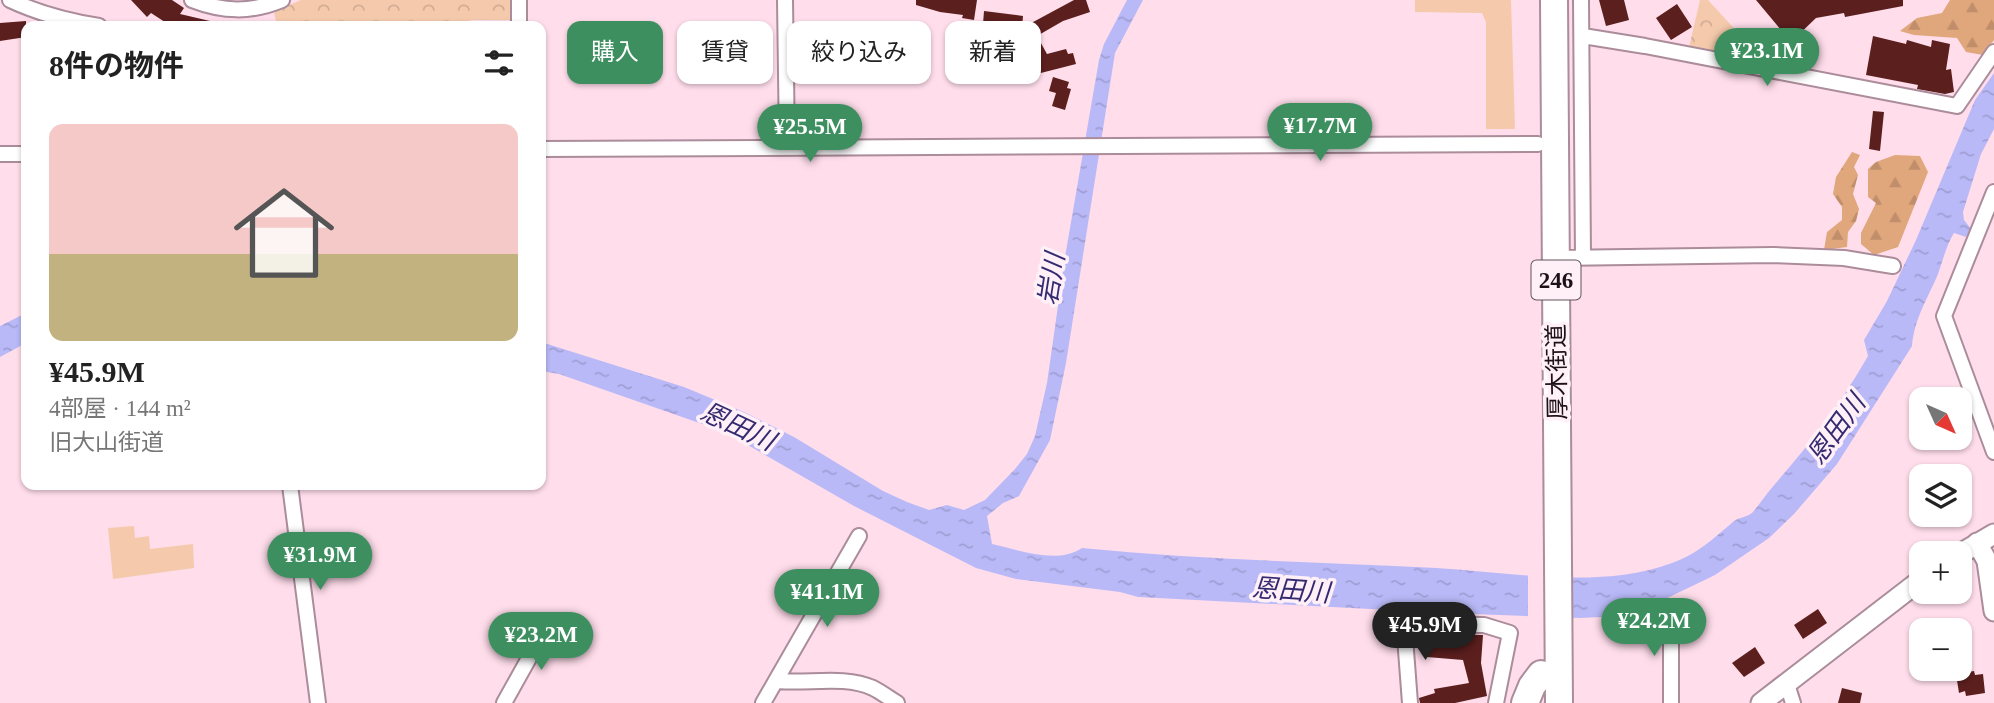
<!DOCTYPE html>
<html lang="ja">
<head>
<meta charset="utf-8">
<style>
  :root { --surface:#fff; --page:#f2f2f2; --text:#222; --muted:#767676; --line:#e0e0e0; --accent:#3d8f60 }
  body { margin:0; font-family:"Times New Roman","Noto Sans JP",serif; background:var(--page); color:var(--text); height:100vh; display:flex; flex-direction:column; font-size:26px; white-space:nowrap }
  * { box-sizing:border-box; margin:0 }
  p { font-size:23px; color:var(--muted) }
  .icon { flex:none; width:38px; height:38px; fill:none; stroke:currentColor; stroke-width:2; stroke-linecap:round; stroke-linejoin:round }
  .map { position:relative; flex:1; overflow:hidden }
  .panel { position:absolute; left:21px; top:21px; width:525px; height:469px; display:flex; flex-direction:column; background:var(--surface); border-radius:14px; box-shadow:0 2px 5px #0004 }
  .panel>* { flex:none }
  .hud { position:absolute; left:567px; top:21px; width:665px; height:63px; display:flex; gap:14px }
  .needle { width:46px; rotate:135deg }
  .buttons { position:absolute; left:1909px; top:387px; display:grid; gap:14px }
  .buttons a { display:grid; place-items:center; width:63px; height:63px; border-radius:14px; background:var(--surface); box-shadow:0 2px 5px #0004; font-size:35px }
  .price { position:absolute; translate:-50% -60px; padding:0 16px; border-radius:24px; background:var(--accent); color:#fff; font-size:23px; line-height:46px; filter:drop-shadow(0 2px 4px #0008) }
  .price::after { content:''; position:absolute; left:50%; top:42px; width:21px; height:16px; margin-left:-10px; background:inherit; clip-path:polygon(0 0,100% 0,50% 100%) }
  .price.current { background:#222; color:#fff }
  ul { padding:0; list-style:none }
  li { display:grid; align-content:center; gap:14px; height:371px; padding:0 28px }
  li+li { border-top:2px solid var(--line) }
  li span { display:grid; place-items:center; height:217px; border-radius:14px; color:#555 }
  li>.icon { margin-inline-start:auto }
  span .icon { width:126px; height:126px; fill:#fffc; stroke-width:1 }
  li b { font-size:30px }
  h2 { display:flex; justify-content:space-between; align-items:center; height:84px; padding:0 28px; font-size:30px }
  .pill { padding:0 24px; border-radius:14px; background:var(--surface); box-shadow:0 2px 5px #0004; font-size:24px; line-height:63px }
  .pill.current { background:var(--accent); color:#fff }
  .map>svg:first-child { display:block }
  .green { fill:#f5caac }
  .forest { fill:url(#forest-firs) }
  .park { fill:url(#park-crowns) }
  .water { fill:url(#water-ripples) }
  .pier { fill:#ffddeb }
  .building { fill:#5b1f1e }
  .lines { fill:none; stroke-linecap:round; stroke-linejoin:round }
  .street-casing { stroke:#ab8c9a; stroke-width:18 }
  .secondary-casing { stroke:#ab8c9a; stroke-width:23 }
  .highway-casing { stroke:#ab8c9a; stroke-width:30 }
  .street { stroke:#fff; stroke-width:14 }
  .secondary { stroke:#fff; stroke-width:19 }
  .highway { stroke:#fff; stroke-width:26 }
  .labels { text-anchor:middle; stroke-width:7; stroke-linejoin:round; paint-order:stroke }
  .shield { fill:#fef0f6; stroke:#60545a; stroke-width:2 }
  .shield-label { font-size:23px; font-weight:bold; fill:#1d1117 }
  .street-label { font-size:24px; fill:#1d1117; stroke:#fef0f6 }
  .water-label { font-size:26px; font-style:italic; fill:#332a71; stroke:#fef0f6 }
</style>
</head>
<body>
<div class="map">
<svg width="1994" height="703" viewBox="0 0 1994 703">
  <defs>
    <pattern id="forest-firs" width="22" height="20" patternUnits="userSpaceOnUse" patternTransform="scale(1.75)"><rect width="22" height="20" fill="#e0a67c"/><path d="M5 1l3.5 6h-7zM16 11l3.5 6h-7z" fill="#c08e6a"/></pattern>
    <pattern id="park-crowns" width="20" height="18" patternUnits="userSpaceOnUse" patternTransform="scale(1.75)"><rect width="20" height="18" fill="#f5caac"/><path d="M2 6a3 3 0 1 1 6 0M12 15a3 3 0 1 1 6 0" fill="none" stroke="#d2ac93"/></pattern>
    <pattern id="water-ripples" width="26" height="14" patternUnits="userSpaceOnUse" patternTransform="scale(1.75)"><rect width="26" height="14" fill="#b9b9f8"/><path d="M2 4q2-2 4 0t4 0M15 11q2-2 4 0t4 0" fill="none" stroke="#9f9ed4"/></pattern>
  </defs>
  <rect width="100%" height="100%" fill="#ffddeb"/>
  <path class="green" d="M1415,0H1511L1515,129H1486V22L1482,13L1415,12Z
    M134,526L135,538L149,536L150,549L193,544L194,568L113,579L108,528Z"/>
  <path class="forest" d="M1950,0H1994V40L1983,55L1966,52L1957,38L1914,35L1900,31L1917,18L1942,13Z
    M1852,152L1860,155L1854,167L1858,175L1853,194L1859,209L1856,221L1848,232L1847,247L1824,250L1827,232L1842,220V207L1833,194L1836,177Z
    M1895,155L1920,156L1928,172L1898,247L1874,255L1861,244V233L1876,203L1868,197V169L1876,162Z"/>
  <path class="park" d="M301,0H510L511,20H472L451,26H277L274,12Z
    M1700,0H1708L1765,62L1689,47Z"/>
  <path class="water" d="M1127,0H1143L1115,53L1066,363L1050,440L1019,496L1003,503L987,516L992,544C1020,550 1056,565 1082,548C1200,560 1318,562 1436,568C1511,572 1600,590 1672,563C1696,555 1714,538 1733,522C1739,517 1747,517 1752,513C1760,504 1767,493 1775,484C1810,444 1842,402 1868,356L1864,340L1887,301L1916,240L1975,100L1994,73V129L1981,154L1963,212L1964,220L1972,230L1970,234H1968L1966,237L1954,233C1946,246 1943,260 1938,274C1928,298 1914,319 1912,346L1837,464L1794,514L1769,538L1715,575L1657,603L1621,616L1580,618L1447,613L1138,597L1120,592L1016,579L976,568L854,506L725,432L559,374L541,371V342L684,387L744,412L794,437L883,491L907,502L929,510L947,505L964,510L985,500L1015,469L1027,454L1035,436L1047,383L1065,257L1099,60L1104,44Z
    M26,313V343L0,357V326Z"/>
  <path class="pier" d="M1528,571L1571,573V621L1528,619Z"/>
  <path class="building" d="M131,0H172L184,8L180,14L210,21L209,26H171L151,13L147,17Z
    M916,0H977L974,20L962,18L963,15L940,12L916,5Z
    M1074,0H1086L1090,12L1063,21L1037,36L1047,54L1066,49L1068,54L1073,53L1076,64L1033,75L1031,69L1027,70L1010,43L1001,42L1002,26L983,24L984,11L1023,16L1022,28Z
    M1599,0H1624L1629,20L1606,26Z
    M1756,0H1903V6L1845,17L1844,13L1816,18L1791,42Z
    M1677,4L1692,27L1671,40L1656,18Z
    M26,21V37L0,41V23Z
    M1873,36L1906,44L1907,40L1931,47L1932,40L1950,44L1946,70L1951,69L1954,92L1945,94L1917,89L1918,85L1866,75Z
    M1053,77L1069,82L1067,88L1071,89L1065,110L1052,106L1056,93L1049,91Z
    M1873,111L1884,112L1880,151L1869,149Z
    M1818,609L1827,623L1803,639L1794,625Z
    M1428,634L1483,635L1481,663L1487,696L1455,703H1420L1419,698L1435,693L1434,689L1469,683L1463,660L1427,657Z
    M1755,647L1765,663L1744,677L1732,663Z
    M1974,671L1975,675L1983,674L1985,693L1966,696L1965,691L1959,693L1956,674Z
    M1842,688L1862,693L1860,703H1838Z"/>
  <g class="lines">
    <g class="street-casing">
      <path id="street" d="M10,0C40,14 67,21 99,26
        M192,0C223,12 251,13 282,0
        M519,0V26
        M785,0L787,146
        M1581,0L1583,257
        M1583,36L1645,46L1957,106L1994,52
        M541,149L1538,144
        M0,154H26
        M1994,192L1944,316L1994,452
        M1556,258L1774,255L1844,258L1893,266
        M290,485L318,703
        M778,681C809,684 844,675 873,688C881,692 889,698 897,703
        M1787,684L1793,703
        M504,703L548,624
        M763,703L859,536
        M1410,703L1404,624L1484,625L1510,633L1496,703
        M1671,703V614"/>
    </g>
    <g class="secondary-casing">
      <path id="secondary" d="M1977,543L1987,561L1994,611
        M1960,554L1994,534
        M1761,703L1922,579"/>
    </g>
    <g class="highway-casing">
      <path id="highway" d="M1554,0L1559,703
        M1525,703L1532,686L1541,674"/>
    </g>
    <use href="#street" class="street"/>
    <use href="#secondary" class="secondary"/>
    <use href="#highway" class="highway"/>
  </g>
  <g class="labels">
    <rect class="shield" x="1531.5" y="260.5" width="49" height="39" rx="5"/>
    <g class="shield-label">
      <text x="1556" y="288">246</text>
    </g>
    <g class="street-label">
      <text transform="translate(1557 372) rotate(-91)" y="8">厚木街道</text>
    </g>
    <g class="water-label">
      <text transform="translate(1051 279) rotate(-81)" y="9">岩川</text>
      <text transform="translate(738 426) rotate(25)" y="9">恩田川</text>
      <text transform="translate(1836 429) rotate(-54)" y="9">恩田川</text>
      <text transform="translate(1291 590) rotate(4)" y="9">恩田川</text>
    </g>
  </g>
</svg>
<div class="buttons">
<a><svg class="needle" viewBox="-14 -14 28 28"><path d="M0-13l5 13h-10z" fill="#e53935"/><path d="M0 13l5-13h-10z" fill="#767676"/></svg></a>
<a><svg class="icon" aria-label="layers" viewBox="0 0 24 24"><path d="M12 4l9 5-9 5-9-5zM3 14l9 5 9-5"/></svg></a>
<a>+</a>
<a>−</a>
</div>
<b class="price" style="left:1767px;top:88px">¥23.1M</b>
<b class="price" style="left:1320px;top:163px">¥17.7M</b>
<b class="price" style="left:810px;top:164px">¥25.5M</b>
<b class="price" style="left:320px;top:592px">¥31.9M</b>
<b class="price" style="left:827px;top:629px">¥41.1M</b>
<b class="price" style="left:1654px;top:658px">¥24.2M</b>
<b class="price current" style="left:1425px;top:662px">¥45.9M</b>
<b class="price" style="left:541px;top:672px">¥23.2M</b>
<div class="hud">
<a class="pill current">購入</a>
<a class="pill">賃貸</a>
<a class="pill">絞り込み</a>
<a class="pill">新着</a>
</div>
<section class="panel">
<h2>8件の物件<svg class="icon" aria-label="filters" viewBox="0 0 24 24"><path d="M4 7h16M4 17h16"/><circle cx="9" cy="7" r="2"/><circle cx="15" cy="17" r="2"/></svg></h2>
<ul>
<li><span style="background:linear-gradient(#f6c9c9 60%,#c2b280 0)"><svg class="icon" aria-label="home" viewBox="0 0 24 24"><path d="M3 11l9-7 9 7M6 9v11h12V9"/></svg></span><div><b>¥45.9M</b><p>4部屋 · 144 m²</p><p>旧大山街道</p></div></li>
</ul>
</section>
</div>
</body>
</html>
